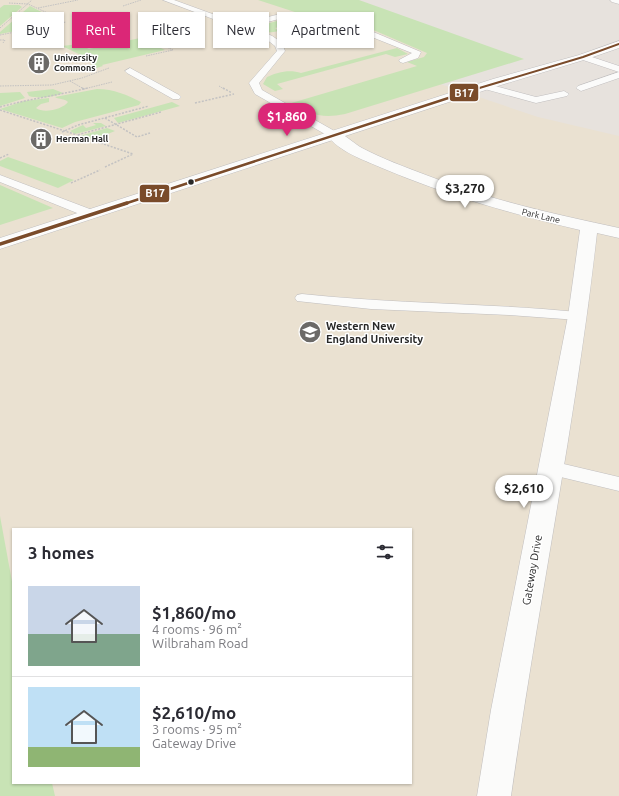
<!DOCTYPE html>
<html lang="en">
<head>
<meta charset="utf-8">
<style>
  :root { --surface:#fff; --page:#f2f2f3; --text:#2b2b33; --muted:#7c7c81; --line:#e1e1e2; --accent:#db2777 }
  body { margin:0; font-family:Ubuntu,sans-serif; background:var(--page); color:var(--text); height:100vh; display:flex; flex-direction:column; font-size:15px; white-space:nowrap }
  * { box-sizing:border-box; margin:0 }
  p { font-size:13px; color:var(--muted) }
  .icon { flex:none; width:22px; height:22px; fill:none; stroke:currentColor; stroke-width:2; stroke-linecap:round; stroke-linejoin:round }
  .map { position:relative; flex:1; overflow:hidden }
  .details { position:absolute; left:12px; top:528px; width:400px; height:256px; display:flex; flex-direction:column; background:var(--surface); border-radius:0px; box-shadow:0 1px 3px #0004 }
  .details>* { flex:none }
  .top-card { position:absolute; left:12px; top:12px; width:400px; height:36px; display:flex; gap:8px }
  .price { position:absolute; translate:-50% -34px; padding:0 9px; border-radius:14px; background:#fff; color:#222; font-size:13px; line-height:26px; filter:drop-shadow(0 1px 2px #0008) }
  .price::after { content:''; position:absolute; left:50%; top:24px; width:12px; height:9px; margin-left:-6px; background:inherit; clip-path:polygon(0 0,100% 0,50% 100%) }
  .price.on { background:var(--accent); color:#fff }
  ul { padding:0; list-style:none }
  li { display:flex; align-items:center; gap:12px; height:100px; padding:0 16px }
  li+li { border-top:1px solid var(--line) }
  li span { display:grid; place-items:center; flex:none; width:112px; height:80px; border-radius:0px; color:#555 }
  li>.icon { margin-inline-start:auto }
  span .icon { width:48px; height:48px; fill:#fffc; stroke-width:1 }
  li b { font-size:17px }
  h2 { display:flex; justify-content:space-between; align-items:center; height:48px; padding:0 16px; font-size:17px }
  .tag { padding:0 14px; border-radius:0px; background:var(--surface); box-shadow:0 1px 3px #0004; font-size:14px; line-height:36px }
  .tag.on { background:var(--accent); color:#fff }
  .map>svg:first-child { display:block }
  .education { fill:#eae1d1; fill-rule:evenodd }
  .green { fill:#c8e3b5 }
  .lines { fill:none; stroke-linecap:round; stroke-linejoin:round }
  .service-casing { stroke:#c0bebf; stroke-width:1 }
  .minor-casing { stroke:#c0bebf; stroke-width:1 }
  .secondary-casing { stroke:#c0bebf; stroke-width:1 }
  .path-far1 { stroke:#c3c2c2; stroke-width:1; stroke-dasharray:1.5 1; stroke-linecap:butt }
  .path { stroke:#c3c2c2; stroke-width:1.5; stroke-dasharray:2 1.5; stroke-linecap:butt }
  .service { fill:#fbfbfa; fill-rule:evenodd }
  .minor { fill:#fbfbfa; fill-rule:evenodd }
  .secondary { fill:#fbfbfa; fill-rule:evenodd }
  .bus-1-far2-casing { stroke:#fff; stroke-width:3.5 }
  .bus-1-far1-casing { stroke:#fff; stroke-width:4.5 }
  .bus-1-casing { stroke:#fff; stroke-width:6 }
  .bus-1-far2 { stroke:#7a4b2a; stroke-width:2 }
  .bus-1-far1 { stroke:#7a4b2a; stroke-width:2.5 }
  .bus-1 { stroke:#7a4b2a; stroke-width:3.5 }
  .bus-dot { fill:#282828; stroke:#fff; stroke-width:1.5 }
  .labels { text-anchor:middle; stroke-width:3; stroke-linejoin:round; paint-order:stroke }
  .far-poi-label { font-size:9px; font-weight:bold; fill:#282828; stroke:#fff; text-anchor:start }
  .far-street-label { font-size:9px; fill:#282828; stroke:#fff }
  .poi-label { font-size:11px; font-weight:bold; fill:#282828; stroke:#fff; text-anchor:start }
  .street-label { font-size:11px; fill:#282828; stroke:#fff }
  .line-badge { stroke:#fff; stroke-width:1.5 }
  .badge-label { font-size:11px; text-anchor:middle; font-weight:bold; fill:#fff }
</style>
</head>
<body>
<div class="map">
<svg width="619" height="796" viewBox="0 0 619 796">
  <rect width="100%" height="100%" fill="#e7e2dd"/>
  <path class="education" d="M0,0H318L486,68L440,84L538,117L619,136V796H0ZM13,529H411V783H13Z"/>
  <path class="green" d="M258,0H359L524,59L345,114C322,119 309,114 288,104L417,66L407,62L424,57L427,53L336,14L275,28L279,31C269,33 262,33 252,28L301,14Z
    M4,5H19L22,7L0,26V8Z
    M30,6L61,22L0,34V32Z
    M140,38L165,50L102,65L103,66L96,68L90,65L93,64L82,57L83,56L62,46L79,44L89,49Z
    M397,48L408,54L395,57L386,54L277,84L283,89L275,91L263,84L267,77C277,72 290,69 301,73Z
    M53,89L63,93C55,97 38,99 29,96L27,92Z
    M97,89C114,89 127,95 141,102L139,105L75,122L62,128L0,109L24,101L49,98V102L41,104L36,108C44,114 63,109 68,102C64,98 60,100 55,97Z
    M20,92L25,98L0,106V93Z
    M172,102L180,106L118,123L114,118Z
    M93,123H101L106,126L75,134L70,131L83,125L86,128L96,125Z
    M107,128L115,131L93,140L80,136Z
    M8,157L74,180L58,188L0,166V161Z
    M0,185L53,208L0,225Z
    M0,516L13,587V783H52L55,796H0Z"/>
  <g class="lines">
    <g class="service-casing">
      <path id="service" d="M163,0H174L240,24L280,14H283V18L248,27C262,32 280,35 285,51L259,83L262,90L338,133L339,135L338,137H330L255,94L249,83L277,51L275,46L266,39Z
        M334,18H340L421,52L418,58L403,63L400,62L399,60L412,53L334,22Z
        M583,54L619,66V72L580,59L579,57L580,55Z
        M130,68L179,95L181,97L179,99H173L127,73L125,71Z
        M619,72V78L581,91L576,88L578,86Z
        M484,83L536,97L564,91L569,94L567,96L536,103L481,88L479,86Z
        M0,175L95,211L97,214L95,217H87L0,182Z
        M302,294C394,304 486,303 578,312L583,313L585,316L583,319L578,320L509,315L371,309L297,301L295,298L297,295Z
        M551,461L619,477V491L544,473L542,468L544,463Z"/>
    </g>
    <g class="minor-casing">
      <path id="minor" d="M334,131C344,133 353,143 362,148C383,159 405,167 426,175C489,200 554,214 619,228V238L597,233C576,422 537,608 511,796H477L491,710L568,316L580,230C512,214 446,195 382,168C364,160 339,152 327,135L329,132Z"/>
    </g>
    <g class="secondary-casing">
      <path id="secondary" d="M610,0H619V4L612,2Z
        M619,41V48L587,59L501,85L0,249V238L493,79L579,55Z"/>
    </g>
    <path class="path-far1" d="M9,3L28,4L54,16
      M123,6L141,0
      M38,8L78,0
      M0,28L32,0
      M0,35L66,22
      M140,35L173,50L146,56
      M0,40H5L3,43
      M70,81L84,89
      M0,86L52,85L82,78L109,68
      M219,86L224,89
      M84,89L112,82"/>
    <path class="path" d="M82,88L84,89
      M223,88L232,93
      M195,103L234,94
      M0,107C29,99 59,95 88,88
      M0,110L77,135
      M105,118L137,137L150,133
      M62,132L78,125L149,106
      M0,158L9,154
      M105,167L133,154L77,135L161,112
      M71,183L100,170"/>
    <use href="#service" class="service"/>
    <use href="#minor" class="minor"/>
    <use href="#secondary" class="secondary"/>
    <g class="bus-1-far2-casing">
      <path id="bus-1-far2" d="M476,89L583,57L619,44"/>
    </g>
    <g class="bus-1-far1-casing">
      <path id="bus-1-far1" d="M124,204L479,88"/>
    </g>
    <g class="bus-1-casing">
      <path id="bus-1" d="M0,244L127,203"/>
    </g>
    <use href="#bus-1-far2" class="bus-1-far2"/>
    <use href="#bus-1-far1" class="bus-1-far1"/>
    <use href="#bus-1" class="bus-1"/>
  </g>
  <defs>
    <g id="building-disc" transform="scale(1.15)"><circle r="9.5" fill="#6b6967" stroke="#fff"/><path d="M-4-6H4V6H1V3H-1V6H-4ZM-2.5-4.3h1.7v1.8h-1.7ZM.8-4.3h1.7v1.8H.8ZM-2.5-1h1.7V.8h-1.7ZM.8-1h1.7V.8H.8Z" fill="#fff"/></g>
    <g id="university-disc" transform="scale(1.15)"><circle r="9.5" fill="#6b6967" stroke="#fff"/><path d="M0-5L7-2L0 1L-7-2ZM-4 1L0 2.5L4 1V4Q0 6-4 4Z" fill="#fff"/></g>
  </defs>
  <g fill-rule="evenodd">
    <use href="#building-disc" x="39" y="63"/>
    <use href="#building-disc" x="41" y="139"/>
    <use href="#university-disc" x="310" y="332"/>
  </g>
  <circle class="bus-dot" cx="191" cy="182" r="3.5"/>
  <g class="labels">
    <g class="far-poi-label">
      <text x="54" y="61">University<tspan x="54" dy="10">Commons</tspan></text>
      <text x="56" y="142">Herman Hall</text>
    </g>
    <g class="far-street-label">
      <text transform="translate(541 216) rotate(13)" y="3">Park Lane</text>
    </g>
    <g class="poi-label">
      <text x="326" y="330">Western New<tspan x="326" dy="13">England University</tspan></text>
    </g>
    <g class="street-label">
      <text transform="translate(532 570) rotate(-80)" y="4">Gateway Drive</text>
    </g>
  </g>
  <g class="line-badge">
    <rect x="449" y="83" width="30" height="19" rx="4" fill="#7a4b2a"/>
    <rect x="139" y="184" width="31" height="19" rx="4" fill="#7a4b2a"/>
  </g>
  <g class="badge-label">
    <text x="464" y="97">B17</text>
    <text x="155" y="197">B17</text>
  </g>
</svg>
<b class="price on" style="left:287px;top:137px">$1,860</b>
<b class="price" style="left:465px;top:209px">$3,270</b>
<b class="price" style="left:524px;top:509px">$2,610</b>
<div class="top-card">
<a class="tag">Buy</a>
<a class="tag on">Rent</a>
<a class="tag">Filters</a>
<a class="tag">New</a>
<a class="tag">Apartment</a>
</div>
<section class="details">
<h2>3 homes<svg class="icon" aria-label="filters" viewBox="0 0 24 24"><path d="M4 7h16M4 17h16"/><circle cx="9" cy="7" r="2"/><circle cx="15" cy="17" r="2"/></svg></h2>
<ul>
<li><span style="background:linear-gradient(#c9d6e8 60%,#7fa58c 0)"><svg class="icon" aria-label="home" viewBox="0 0 24 24"><path d="M3 11l9-7 9 7M6 9v11h12V9"/></svg></span><div><b>$1,860/mo</b><p>4 rooms · 96 m²</p><p>Wilbraham Road</p></div></li>
<li><span style="background:linear-gradient(#bfe0f5 75%,#8fb573 0)"><svg class="icon" aria-label="home" viewBox="0 0 24 24"><path d="M3 11l9-7 9 7M6 9v11h12V9"/></svg></span><div><b>$2,610/mo</b><p>3 rooms · 95 m²</p><p>Gateway Drive</p></div></li>
</ul>
</section>
</div>
</body>
</html>
